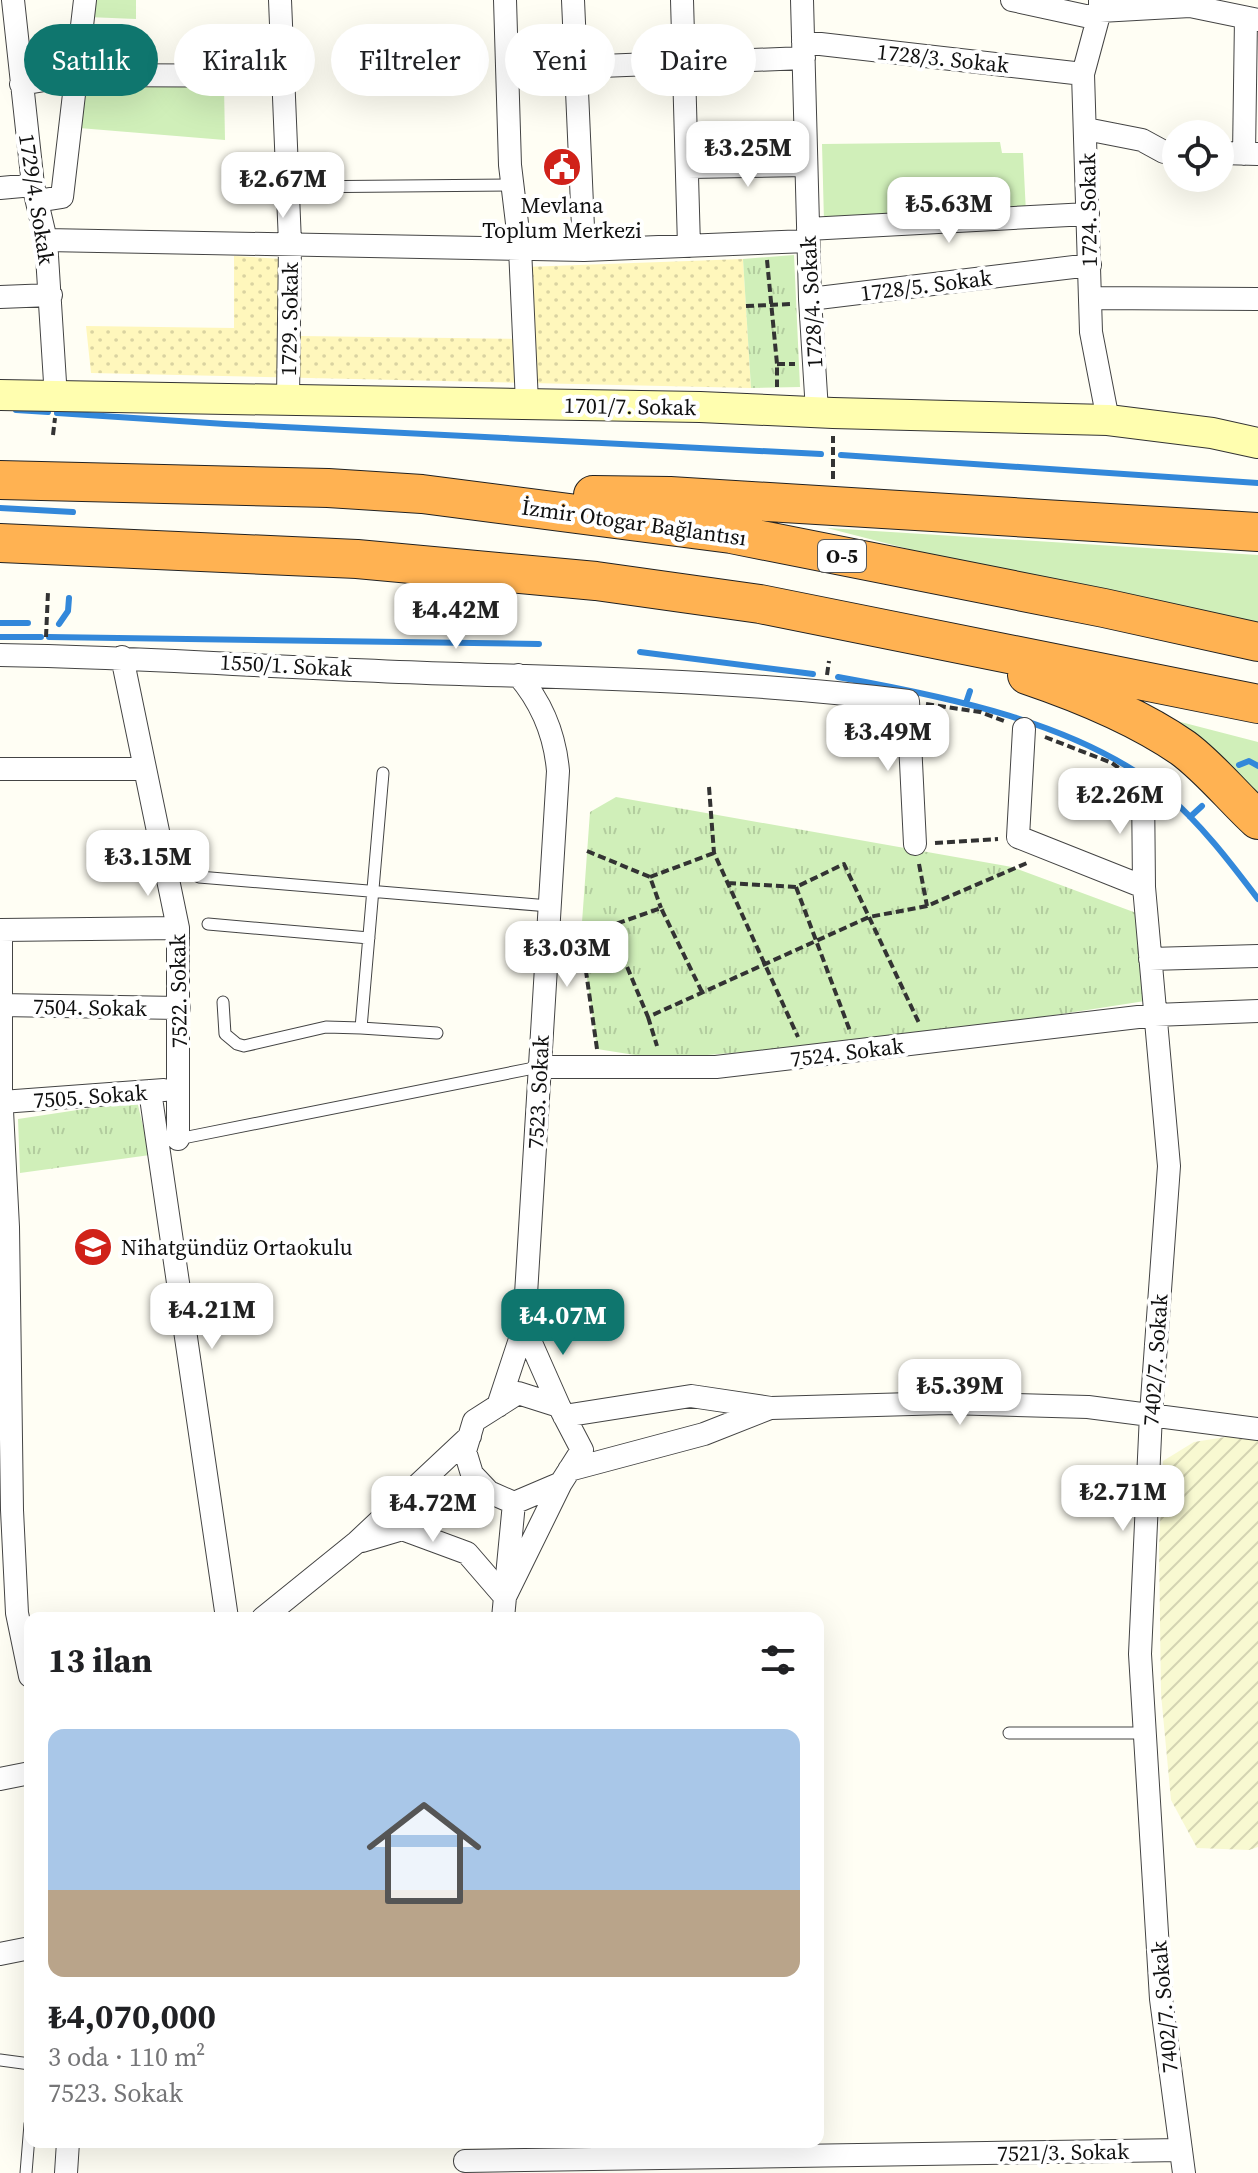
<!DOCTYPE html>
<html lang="tr">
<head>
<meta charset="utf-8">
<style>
  :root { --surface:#fff; --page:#f6f6f6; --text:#202124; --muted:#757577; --accent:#0f766e }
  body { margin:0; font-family:"Source Serif 4",serif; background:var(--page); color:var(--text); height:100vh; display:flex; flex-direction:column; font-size:30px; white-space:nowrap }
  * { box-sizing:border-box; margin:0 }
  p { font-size:26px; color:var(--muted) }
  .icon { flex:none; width:44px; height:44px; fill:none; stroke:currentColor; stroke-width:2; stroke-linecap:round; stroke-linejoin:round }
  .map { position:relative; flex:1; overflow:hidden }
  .side { position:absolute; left:24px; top:1612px; width:800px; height:536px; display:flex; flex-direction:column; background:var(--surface); border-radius:16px; box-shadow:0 8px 32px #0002 }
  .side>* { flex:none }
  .hud { position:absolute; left:24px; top:24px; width:800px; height:72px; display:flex; gap:16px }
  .buttons { position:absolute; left:1162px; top:120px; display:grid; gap:16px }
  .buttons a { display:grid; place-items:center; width:72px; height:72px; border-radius:50%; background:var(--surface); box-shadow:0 8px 32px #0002; font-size:40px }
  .price { position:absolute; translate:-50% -68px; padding:0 18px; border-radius:16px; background:#fff; color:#222; font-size:26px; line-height:52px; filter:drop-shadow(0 2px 4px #0008) }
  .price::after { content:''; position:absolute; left:50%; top:48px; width:24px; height:18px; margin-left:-12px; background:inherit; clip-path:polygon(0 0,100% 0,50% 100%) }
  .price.active { background:var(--accent); color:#fff }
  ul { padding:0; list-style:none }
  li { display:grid; align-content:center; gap:16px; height:424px; padding:0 24px }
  li span { display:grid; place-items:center; height:248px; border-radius:16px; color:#555 }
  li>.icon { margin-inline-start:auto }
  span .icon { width:144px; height:144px; fill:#fffc; stroke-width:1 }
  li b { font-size:34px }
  h2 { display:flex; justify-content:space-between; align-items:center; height:96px; padding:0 24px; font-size:34px }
  .chip { padding:0 28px; border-radius:36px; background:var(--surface); box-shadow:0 8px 32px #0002; font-size:28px; line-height:72px }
  .chip.active { background:var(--accent); color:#fff }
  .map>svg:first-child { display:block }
  .farmland { fill:url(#farmland-furrows) }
  .grass { fill:#d0efb9 }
  .sand { fill:url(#sand-dots) }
  .park { fill:url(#park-tufts) }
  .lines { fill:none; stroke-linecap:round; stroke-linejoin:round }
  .stream { stroke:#3388da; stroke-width:6 }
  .lane-casing { stroke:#444; stroke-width:13 }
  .street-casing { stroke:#444; stroke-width:24 }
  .secondary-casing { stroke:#333; stroke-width:32 }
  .highway-casing { stroke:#222; stroke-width:40 }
  .path { stroke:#333; stroke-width:4; stroke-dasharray:8 4; stroke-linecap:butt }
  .lane { stroke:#fff; stroke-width:11 }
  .street { stroke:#fff; stroke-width:22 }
  .secondary { stroke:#fffeaf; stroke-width:30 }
  .highway { stroke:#ffb252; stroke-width:38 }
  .labels { text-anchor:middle; stroke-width:8; stroke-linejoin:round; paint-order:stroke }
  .shield { fill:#fff; stroke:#585858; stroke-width:2 }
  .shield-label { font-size:20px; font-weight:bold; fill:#111 }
  .street-label { font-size:22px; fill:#111; stroke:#fff }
  .poi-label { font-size:22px; fill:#111; stroke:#fff }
</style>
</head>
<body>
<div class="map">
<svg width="1258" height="2173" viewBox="0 0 1258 2173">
  <defs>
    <pattern id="farmland-furrows" width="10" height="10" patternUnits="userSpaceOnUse" patternTransform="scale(2)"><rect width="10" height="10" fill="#f8f9d1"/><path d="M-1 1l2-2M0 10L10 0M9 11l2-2" fill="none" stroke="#d4d4b2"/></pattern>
    <pattern id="sand-dots" width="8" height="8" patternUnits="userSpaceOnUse" patternTransform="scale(2)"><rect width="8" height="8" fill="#fff7bc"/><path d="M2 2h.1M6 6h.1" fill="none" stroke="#dad3a1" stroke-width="1.8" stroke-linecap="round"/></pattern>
    <pattern id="park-tufts" width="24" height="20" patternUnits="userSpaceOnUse" patternTransform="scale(2)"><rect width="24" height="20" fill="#d0efb9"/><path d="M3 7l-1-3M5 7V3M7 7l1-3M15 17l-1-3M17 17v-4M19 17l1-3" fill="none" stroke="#b2cc9e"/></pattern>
  </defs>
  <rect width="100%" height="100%" fill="#fffef4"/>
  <path class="farmland" d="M1238,1435L1258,1438V1847L1249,1850L1197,1848L1171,1800L1161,1694L1159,1548L1163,1461L1194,1442Z"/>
  <path class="grass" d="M91,0H136V19L88,17Z
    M83,84L224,86L225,140L79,128Z
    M1000,142L1002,153H1023L1026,213L824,222L822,144Z
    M827,528L1258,555V639Z
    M1173,720L1258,742V804Z"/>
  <path class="sand" d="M234,256L299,260L300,336L532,339L524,267L743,259L751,388L91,373L86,326L234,328Z"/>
  <path class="park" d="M794,255L800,387L751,388L743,259Z
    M616,797L1012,867L1139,914L1145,1001L926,1035L802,1047L660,1059L597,1049L581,936L590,812Z
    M137,1101L150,1155L20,1173L18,1119Z"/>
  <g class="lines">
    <path class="stream" d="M16,410L48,412
      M57,413L225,424L821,454
      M841,455L1258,483
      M0,508L73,512
      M0,623H28
      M59,624L68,611L69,598
      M0,637H41
      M49,637L539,644
      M640,652L813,674
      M838,677C944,696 1081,723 1165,793C1201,824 1230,862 1258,899
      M966,703L970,691
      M1239,765L1249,761L1258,766
      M1190,817L1202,806"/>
    <g class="lane-casing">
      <path id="lane" d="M288,187L512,185
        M383,773L361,1028L437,1033
        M199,877L549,906
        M208,924L369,938
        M223,1002L225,1034L237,1044L244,1046L326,1027L361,1028
        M178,1139L539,1067
        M1009,1733H1146
        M0,2060L30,2064
        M26,2173L30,2124"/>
    </g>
    <g class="street-casing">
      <path id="street" d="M13,0L33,185L46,240L56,398
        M280,0L290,243L288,399
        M505,0L510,165L520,248L527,403
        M573,0L584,250
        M682,0L689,246
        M802,0L810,299L817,411
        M1012,0L1090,17L1100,11L1190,6L1258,20
        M1100,0V11L1083,74L1091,332L1108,420
        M803,42L1083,74
        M507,67H576L804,58
        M21,84L74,75L283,76
        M1086,129L1142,140L1164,152H1176
        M1220,153L1258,154
        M1244,154L1246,18
        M689,167L806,165
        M0,188L33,185
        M37,201L62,197L85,0
        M808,229L1088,214
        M46,240L584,250L808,241
        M0,297L51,295
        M1091,298L1258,299
        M810,299L1090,265
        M0,655C154,657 307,670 460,674C610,679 759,682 908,701L915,844
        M122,657L178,928V1139
        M1024,729L1018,837L1144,887
        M0,769H145
        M1143,786L1144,887L1169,1166L1151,1414L1140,1654L1161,1999L1184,2173
        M1150,959L1258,956
        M0,1005L179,1008
        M539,1067H716L1155,1015L1258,1011
        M150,1091L227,1618
        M2,1102L164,1090
        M524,1327L559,1406
        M518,1393L559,1406L582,1450L561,1483L514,1503L489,1492L472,1474L465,1451L474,1421Z
        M498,1406L524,1327L558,771C555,735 542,703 518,675
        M564,1416L691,1396L771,1408L947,1403L1088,1407L1258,1429
        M569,1470L704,1434L770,1408
        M402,1529L467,1553L505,1597
        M362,1541L426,1522L489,1492
        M505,1597L561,1483
        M263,1618L357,1542L470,1436
        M503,1618L514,1503
        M30,1676L17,1613L12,1510L8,1227L1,1091V930L178,928
        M0,1779L30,1773
        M0,1954L30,1948
        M465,2161L1181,2150
        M66,2173L68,2142"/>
    </g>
    <g class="secondary-casing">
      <path id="secondary" d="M0,395L700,407L833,413L1108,420L1212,433L1258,443"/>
    </g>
    <g class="highway-casing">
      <path id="highway" d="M0,480L328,488L422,494L731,534L1104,608L1258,642
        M593,495L670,496L1258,532
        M0,543L357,559L596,581L760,604L1258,704
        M1027,675C1080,693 1137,716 1183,748C1209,767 1234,798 1258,820"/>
    </g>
    <path class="path" d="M767,260L777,364V387
      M746,306L792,304
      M777,364H795
      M53,435L55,418
      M833,479V436
      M46,637L48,592
      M827,675L829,661
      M926,704L980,712L1007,722
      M1045,737L1112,763L1127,774
      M709,787L714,853L798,1037
      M935,843L998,839
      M587,851L650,877L661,908
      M919,864L927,906
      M650,877L714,853
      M728,883L796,887L844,864L919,1023
      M796,887L850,1031
      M702,992L661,908L610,926L648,1017L869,917L927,906L1027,863
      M648,1017L657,1046
      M597,1049L581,936L610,926"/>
    <use href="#lane" class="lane"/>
    <use href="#street" class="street"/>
    <use href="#secondary" class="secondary"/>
    <use href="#highway" class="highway"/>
  </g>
  <defs>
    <g id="civic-disc" transform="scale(2)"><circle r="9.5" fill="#d02219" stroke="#fff"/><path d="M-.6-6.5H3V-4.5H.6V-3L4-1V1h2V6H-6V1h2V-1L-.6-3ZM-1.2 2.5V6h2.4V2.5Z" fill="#fff"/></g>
    <g id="school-disc" transform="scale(2)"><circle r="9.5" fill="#d02219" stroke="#fff"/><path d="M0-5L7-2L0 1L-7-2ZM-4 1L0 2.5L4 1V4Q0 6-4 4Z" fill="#fff"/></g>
  </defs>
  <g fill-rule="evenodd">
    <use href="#civic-disc" x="562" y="167"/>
    <use href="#school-disc" x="93" y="1247"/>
  </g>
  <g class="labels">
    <rect class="shield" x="818" y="540" width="48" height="32" rx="6"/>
    <g class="shield-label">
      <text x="842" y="563">O-5</text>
    </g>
    <g class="street-label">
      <text transform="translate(943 58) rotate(6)" y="8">1728/3. Sokak</text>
      <text transform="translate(37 199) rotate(81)" y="8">1729/4. Sokak</text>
      <text transform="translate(1088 210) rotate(-91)" y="8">1724. Sokak</text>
      <text transform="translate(926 285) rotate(-7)" y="8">1728/5. Sokak</text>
      <text transform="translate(811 302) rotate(-93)" y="8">1728/4. Sokak</text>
      <text transform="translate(289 319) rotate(-89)" y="8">1729. Sokak</text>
      <text transform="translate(630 406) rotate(1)" y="8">1701/7. Sokak</text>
      <text transform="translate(634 522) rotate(8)" y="8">İzmir Otogar Bağlantısı</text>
      <text transform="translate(286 665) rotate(3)" y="8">1550/1. Sokak</text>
      <text transform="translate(178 991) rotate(-91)" y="8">7522. Sokak</text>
      <text transform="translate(90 1007) rotate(1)" y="8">7504. Sokak</text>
      <text transform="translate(847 1052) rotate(-7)" y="8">7524. Sokak</text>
      <text transform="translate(538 1092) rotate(-87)" y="8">7523. Sokak</text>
      <text transform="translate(90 1096) rotate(-4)" y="8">7505. Sokak</text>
      <text transform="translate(1155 1360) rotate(-86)" y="8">7402/7. Sokak</text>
      <text transform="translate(1164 2007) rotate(-95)" y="8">7402/7. Sokak</text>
      <text transform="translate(1063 2152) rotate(-1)" y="8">7521/3. Sokak</text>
    </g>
    <g class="poi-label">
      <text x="562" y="213">Mevlana<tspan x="562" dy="25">Toplum Merkezi</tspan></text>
      <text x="121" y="1255" text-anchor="start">Nihatgündüz Ortaokulu</text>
    </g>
  </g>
</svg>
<div class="buttons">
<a><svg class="icon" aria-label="locate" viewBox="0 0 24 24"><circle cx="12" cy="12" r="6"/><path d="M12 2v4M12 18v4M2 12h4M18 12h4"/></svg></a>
</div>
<b class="price" style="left:748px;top:189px">₺3.25M</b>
<b class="price" style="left:283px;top:220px">₺2.67M</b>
<b class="price" style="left:949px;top:245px">₺5.63M</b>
<b class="price" style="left:456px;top:651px">₺4.42M</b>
<b class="price" style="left:888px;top:773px">₺3.49M</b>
<b class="price" style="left:1120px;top:836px">₺2.26M</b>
<b class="price" style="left:148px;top:898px">₺3.15M</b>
<b class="price" style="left:567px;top:989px">₺3.03M</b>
<b class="price" style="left:212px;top:1351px">₺4.21M</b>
<b class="price active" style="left:563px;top:1357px">₺4.07M</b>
<b class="price" style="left:960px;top:1427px">₺5.39M</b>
<b class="price" style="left:1123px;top:1533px">₺2.71M</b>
<b class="price" style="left:433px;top:1544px">₺4.72M</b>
<div class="hud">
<a class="chip active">Satılık</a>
<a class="chip">Kiralık</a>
<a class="chip">Filtreler</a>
<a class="chip">Yeni</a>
<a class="chip">Daire</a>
</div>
<section class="side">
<h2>13 ilan<svg class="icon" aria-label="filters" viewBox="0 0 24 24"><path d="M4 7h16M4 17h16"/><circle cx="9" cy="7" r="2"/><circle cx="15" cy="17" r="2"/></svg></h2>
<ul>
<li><span style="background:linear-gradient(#a9c7e8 65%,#b9a48a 0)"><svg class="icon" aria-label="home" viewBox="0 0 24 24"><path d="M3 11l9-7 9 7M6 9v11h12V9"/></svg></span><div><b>₺4,070,000</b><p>3 oda · 110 m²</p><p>7523. Sokak</p></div></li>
</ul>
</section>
</div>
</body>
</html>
